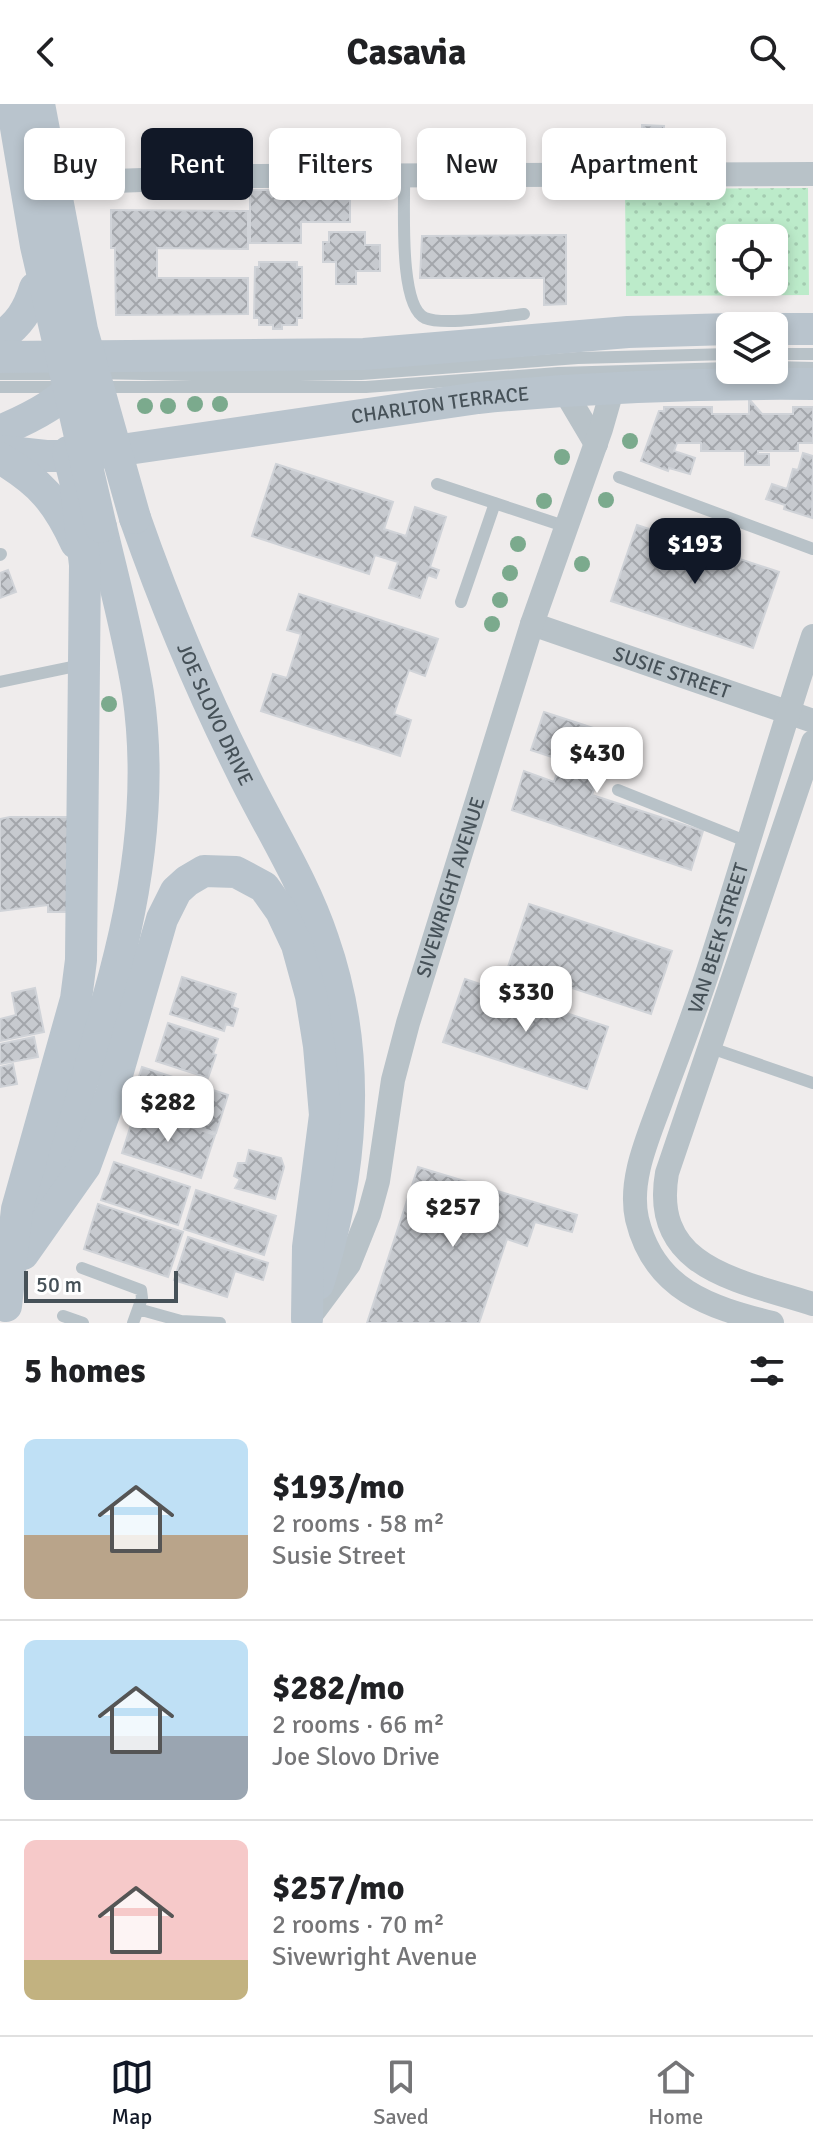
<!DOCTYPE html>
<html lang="en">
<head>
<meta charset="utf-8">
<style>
  :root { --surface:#fff; --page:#f2f2f2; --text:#202124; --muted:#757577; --line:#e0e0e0; --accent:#111827 }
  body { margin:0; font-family:Signika,sans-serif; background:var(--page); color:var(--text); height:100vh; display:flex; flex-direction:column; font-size:30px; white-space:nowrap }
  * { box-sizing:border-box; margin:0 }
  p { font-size:26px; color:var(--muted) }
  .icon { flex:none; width:44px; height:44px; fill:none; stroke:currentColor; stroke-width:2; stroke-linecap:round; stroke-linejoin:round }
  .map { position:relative; height:1219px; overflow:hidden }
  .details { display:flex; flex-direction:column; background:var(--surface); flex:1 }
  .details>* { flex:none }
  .guide { position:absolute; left:24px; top:24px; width:766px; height:72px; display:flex; gap:16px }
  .tools { position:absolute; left:716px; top:120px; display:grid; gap:16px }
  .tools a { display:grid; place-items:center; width:72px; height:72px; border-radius:12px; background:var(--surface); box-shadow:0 4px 12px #0003; font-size:40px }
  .scale { position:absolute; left:24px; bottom:20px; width:154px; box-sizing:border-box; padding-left:8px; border:4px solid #465158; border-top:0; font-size:22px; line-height:28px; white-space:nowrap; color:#465158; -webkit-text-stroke:6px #fff; paint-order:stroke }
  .price { position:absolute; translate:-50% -68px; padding:0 18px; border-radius:16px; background:#fff; color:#222; font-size:26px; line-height:52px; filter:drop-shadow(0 2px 4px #0008) }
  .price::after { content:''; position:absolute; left:50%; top:48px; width:24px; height:18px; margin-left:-12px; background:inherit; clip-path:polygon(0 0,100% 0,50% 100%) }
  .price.on { background:var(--accent); color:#fff }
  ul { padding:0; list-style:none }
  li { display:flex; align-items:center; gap:24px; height:200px; padding:0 24px }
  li+li { border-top:2px solid var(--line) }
  li span { display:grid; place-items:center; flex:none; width:224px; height:160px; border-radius:12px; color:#555 }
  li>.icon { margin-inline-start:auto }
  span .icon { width:96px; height:96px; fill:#fffc; stroke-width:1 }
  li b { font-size:34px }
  h2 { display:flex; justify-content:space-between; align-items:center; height:96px; padding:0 24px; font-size:34px }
  .pill { padding:0 28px; border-radius:12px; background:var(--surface); box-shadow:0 4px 12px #0003; font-size:28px; line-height:72px }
  .pill.on { background:var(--accent); color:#fff }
  header { display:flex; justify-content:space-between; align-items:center; height:104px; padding:0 24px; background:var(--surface); font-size:36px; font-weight:700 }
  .menu { display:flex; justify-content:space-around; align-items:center; height:112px; border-top:2px solid var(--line); background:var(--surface); font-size:22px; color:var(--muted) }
  .menu a { display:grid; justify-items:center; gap:4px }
  .menu .on { color:var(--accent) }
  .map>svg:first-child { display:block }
  .park { fill:url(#park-dots); fill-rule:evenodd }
  .building { fill:url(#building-cross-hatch); stroke:#d0d3d8; stroke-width:2 }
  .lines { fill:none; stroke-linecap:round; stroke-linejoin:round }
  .lane { stroke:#b8c2c8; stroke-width:12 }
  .street { stroke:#b8c2c8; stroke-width:24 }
  .secondary { stroke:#b9c4cd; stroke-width:32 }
  .secondary-bridge { stroke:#b9c4cd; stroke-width:32 }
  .tree { fill:#7baa8d }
  .labels { text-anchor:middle; stroke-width:6; stroke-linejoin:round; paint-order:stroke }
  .street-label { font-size:20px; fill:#465158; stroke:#fff }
</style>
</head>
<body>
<header><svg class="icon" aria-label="back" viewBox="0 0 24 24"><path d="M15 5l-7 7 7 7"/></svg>Casavia<svg class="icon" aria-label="search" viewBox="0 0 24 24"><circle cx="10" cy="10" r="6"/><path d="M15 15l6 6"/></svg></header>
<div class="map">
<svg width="813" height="1219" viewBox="0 0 813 1219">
  <defs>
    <pattern id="park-dots" width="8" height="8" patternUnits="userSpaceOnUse" patternTransform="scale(2)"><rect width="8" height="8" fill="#bcebca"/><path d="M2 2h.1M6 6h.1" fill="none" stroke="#a3cbb0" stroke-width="1.8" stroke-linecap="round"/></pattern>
    <pattern id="building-cross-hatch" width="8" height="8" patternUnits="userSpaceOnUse" patternTransform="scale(2)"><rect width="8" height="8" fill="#c7cacf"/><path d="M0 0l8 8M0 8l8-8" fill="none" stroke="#a3a6ab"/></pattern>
  </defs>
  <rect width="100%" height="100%" fill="#efecec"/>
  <path class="park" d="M808,84L809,191L626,192L625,85ZM730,134H774V178H730Z"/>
  <path class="building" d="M642,21L664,22L663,36L642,35Z
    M250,86H350V118H301V139H250Z
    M111,106L248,107V145L157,144V174H248V210L116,211L115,144H111Z
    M329,128H365V141H380V167H356V180H336V158H323V138H329Z
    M566,131V200L544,201V174H420L422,132Z
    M259,158H297V163H302V214H297V221H282V225H273V221H259V214H254L255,163H259Z
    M749,295L762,310H793V303H813V339H798V347H758V350H769V361H745V347H701V339H677L674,347L695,354L690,370L669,364L668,367L641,357L659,307H664V303H712V310H749Z
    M803,349L813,352L812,414L784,405L785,401L766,395L772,380L787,385L793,365L798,366Z
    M276,360L393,398L384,425L406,432L415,403L446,413L430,463L439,466L436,474L428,471L420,494L389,484L398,458L375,451L369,470L252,432Z
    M637,421L779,468L753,544L611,497Z
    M8,466L16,488L0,494V469Z
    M299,490L438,535L425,572L409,566L394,610L411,616L400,652L261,607L273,570L287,574L301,530L287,526Z
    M544,608L627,635L615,673L600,669L592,691L703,727L691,766L512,706L524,667L554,678L561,656L531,646Z
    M10,713H69L70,808H48V801L0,807V715Z
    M529,800L672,847L651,910L508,863Z
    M182,873L236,890L232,903L238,905L233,922L226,920L224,927L170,910Z
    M465,875L608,923L587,985L443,938Z
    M35,884L44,928L0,937V915L16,911L12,889Z
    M168,919L218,935L213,950L216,951L208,974L156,957Z
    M34,933L38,953L0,960V940Z
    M13,960L17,980L0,983V963Z
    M142,963L228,991L216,1029L130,1001Z
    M136,1005L215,1031L201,1074L122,1049Z
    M249,1046L281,1054L284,1063L275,1095L235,1084L240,1075L234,1072L238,1059H246Z
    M114,1058L190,1083L178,1121L101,1096Z
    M418,1063L577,1111L572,1128L535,1118L527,1142L507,1135L479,1219H367Z
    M196,1086L276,1112L264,1151L184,1125Z
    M98,1100L183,1128L168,1173L84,1145Z
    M188,1133L268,1159L263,1176L235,1167L227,1193L174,1176Z"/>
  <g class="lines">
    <path class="lane" d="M404,71C405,99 398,202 425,214C444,222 502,212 524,210
      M774,250H813
      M774,263L813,264
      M94,269L241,272L361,270L578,254L730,250
      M0,270H64
      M0,283H63
      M102,283H366L558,269L730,264
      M619,373L813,445
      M437,380L567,423
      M0,451L1,450
      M461,498L495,399
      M0,578L81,561
      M618,686L748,738
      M711,944L813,979
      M82,1164L141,1186L142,1194L133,1219
      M138,1205L181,1217L220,1219
      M63,1212L83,1219"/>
    <g class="street">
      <path d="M58,79L254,72L813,70"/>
      <path d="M564,286L596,340"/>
      <path id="s1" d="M532,520L813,617"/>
      <path d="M813,638L667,1069C650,1166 742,1177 813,1200"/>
      <path id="s2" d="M314,1207L349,1160L369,1110L378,1077L393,976L408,919L532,520L601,325L613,283"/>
      <path id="s3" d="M772,1219C709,1203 654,1186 637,1115C628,1074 650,1030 663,992C679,949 696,905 710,861C745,752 777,641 813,532"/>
    </g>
    <g class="secondary">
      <path d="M774,225H813"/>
      <path d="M0,234C19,220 28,207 35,184"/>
      <path d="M0,253L364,250L628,228L730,225"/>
      <path d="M0,327C30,314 69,296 84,266"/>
      <path id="s4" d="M0,347L46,352H80L478,294C590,283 701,279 813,280"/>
      <path d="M0,354C40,378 57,397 76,439"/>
      <path id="s5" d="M135,414C165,500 200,584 241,666C268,722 303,775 323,835C363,949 354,1065 318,1180"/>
      <path d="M33,1120C91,950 165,773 138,589C129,533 114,478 101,423"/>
      <path d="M23,1150L85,1062L112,988L162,815L176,787L187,777L204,767L236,768L264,783L281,807L297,841L311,892L319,942L325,1011L308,1143L307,1215"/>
      <path d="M6,1202L17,1105L76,895L81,856L85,461L75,376L68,348"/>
    </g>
    <path class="secondary-bridge" d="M12,0L36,142L101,423
      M39,0L82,226L135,414"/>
  </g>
  <g class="tree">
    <circle cx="195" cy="300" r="8"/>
    <circle cx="220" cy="300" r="8"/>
    <circle cx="145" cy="302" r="8"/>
    <circle cx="168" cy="302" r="8"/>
    <circle cx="630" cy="337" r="8"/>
    <circle cx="562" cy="353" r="8"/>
    <circle cx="606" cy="396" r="8"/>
    <circle cx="544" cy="397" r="8"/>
    <circle cx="518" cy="440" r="8"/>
    <circle cx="582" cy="460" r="8"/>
    <circle cx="510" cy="469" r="8"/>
    <circle cx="500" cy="496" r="8"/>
    <circle cx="492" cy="520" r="8"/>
    <circle cx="109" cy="600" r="8"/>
  </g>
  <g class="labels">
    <g class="street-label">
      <text dy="7" stroke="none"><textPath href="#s4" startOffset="444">CHARLTON TERRACE</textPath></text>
      <text dy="7" stroke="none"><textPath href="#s1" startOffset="148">SUSIE STREET</textPath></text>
      <text dy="7" stroke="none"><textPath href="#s5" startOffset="212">JOE SLOVO DRIVE</textPath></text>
      <text dy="7" stroke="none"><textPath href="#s2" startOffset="450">SIVEWRIGHT AVENUE</textPath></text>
      <text dy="7" stroke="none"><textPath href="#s3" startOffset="476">VAN BEEK STREET</textPath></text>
    </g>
  </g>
</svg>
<div class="tools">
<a><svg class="icon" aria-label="locate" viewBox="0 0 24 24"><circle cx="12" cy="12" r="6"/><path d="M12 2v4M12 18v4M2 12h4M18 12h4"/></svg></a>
<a><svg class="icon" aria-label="layers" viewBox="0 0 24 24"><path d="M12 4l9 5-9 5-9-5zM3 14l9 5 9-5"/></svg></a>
</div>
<div class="scale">50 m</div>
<b class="price on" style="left:695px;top:482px">$193</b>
<b class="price" style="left:597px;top:691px">$430</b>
<b class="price" style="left:526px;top:930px">$330</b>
<b class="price" style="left:168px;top:1040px">$282</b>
<b class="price" style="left:453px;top:1145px">$257</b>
<div class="guide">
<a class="pill">Buy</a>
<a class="pill on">Rent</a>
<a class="pill">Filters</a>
<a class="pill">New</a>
<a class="pill">Apartment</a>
</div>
</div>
<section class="details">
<h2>5 homes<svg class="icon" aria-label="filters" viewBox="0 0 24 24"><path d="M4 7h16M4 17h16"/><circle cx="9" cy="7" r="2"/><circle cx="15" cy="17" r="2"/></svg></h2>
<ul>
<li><span style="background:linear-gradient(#bfe0f5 60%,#b9a48a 0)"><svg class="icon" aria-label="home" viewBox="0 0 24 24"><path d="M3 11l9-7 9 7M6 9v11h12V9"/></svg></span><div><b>$193/mo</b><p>2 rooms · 58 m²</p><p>Susie Street</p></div></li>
<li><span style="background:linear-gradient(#bfe0f5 60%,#9aa5b1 0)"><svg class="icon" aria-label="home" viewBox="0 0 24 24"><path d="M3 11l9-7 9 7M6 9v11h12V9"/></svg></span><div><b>$282/mo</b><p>2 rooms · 66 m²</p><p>Joe Slovo Drive</p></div></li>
<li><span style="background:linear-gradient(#f6c9c9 75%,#c2b280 0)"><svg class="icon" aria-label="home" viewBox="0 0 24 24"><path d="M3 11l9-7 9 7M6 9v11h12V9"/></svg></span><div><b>$257/mo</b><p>2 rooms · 70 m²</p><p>Sivewright Avenue</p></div></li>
</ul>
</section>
<nav class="menu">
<a class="on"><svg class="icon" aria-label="map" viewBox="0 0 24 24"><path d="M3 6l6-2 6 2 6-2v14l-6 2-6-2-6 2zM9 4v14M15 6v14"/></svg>Map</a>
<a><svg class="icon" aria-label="saved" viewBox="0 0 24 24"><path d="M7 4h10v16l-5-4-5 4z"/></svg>Saved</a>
<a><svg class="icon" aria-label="home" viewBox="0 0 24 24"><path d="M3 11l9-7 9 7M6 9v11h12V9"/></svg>Home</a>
</nav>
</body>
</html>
